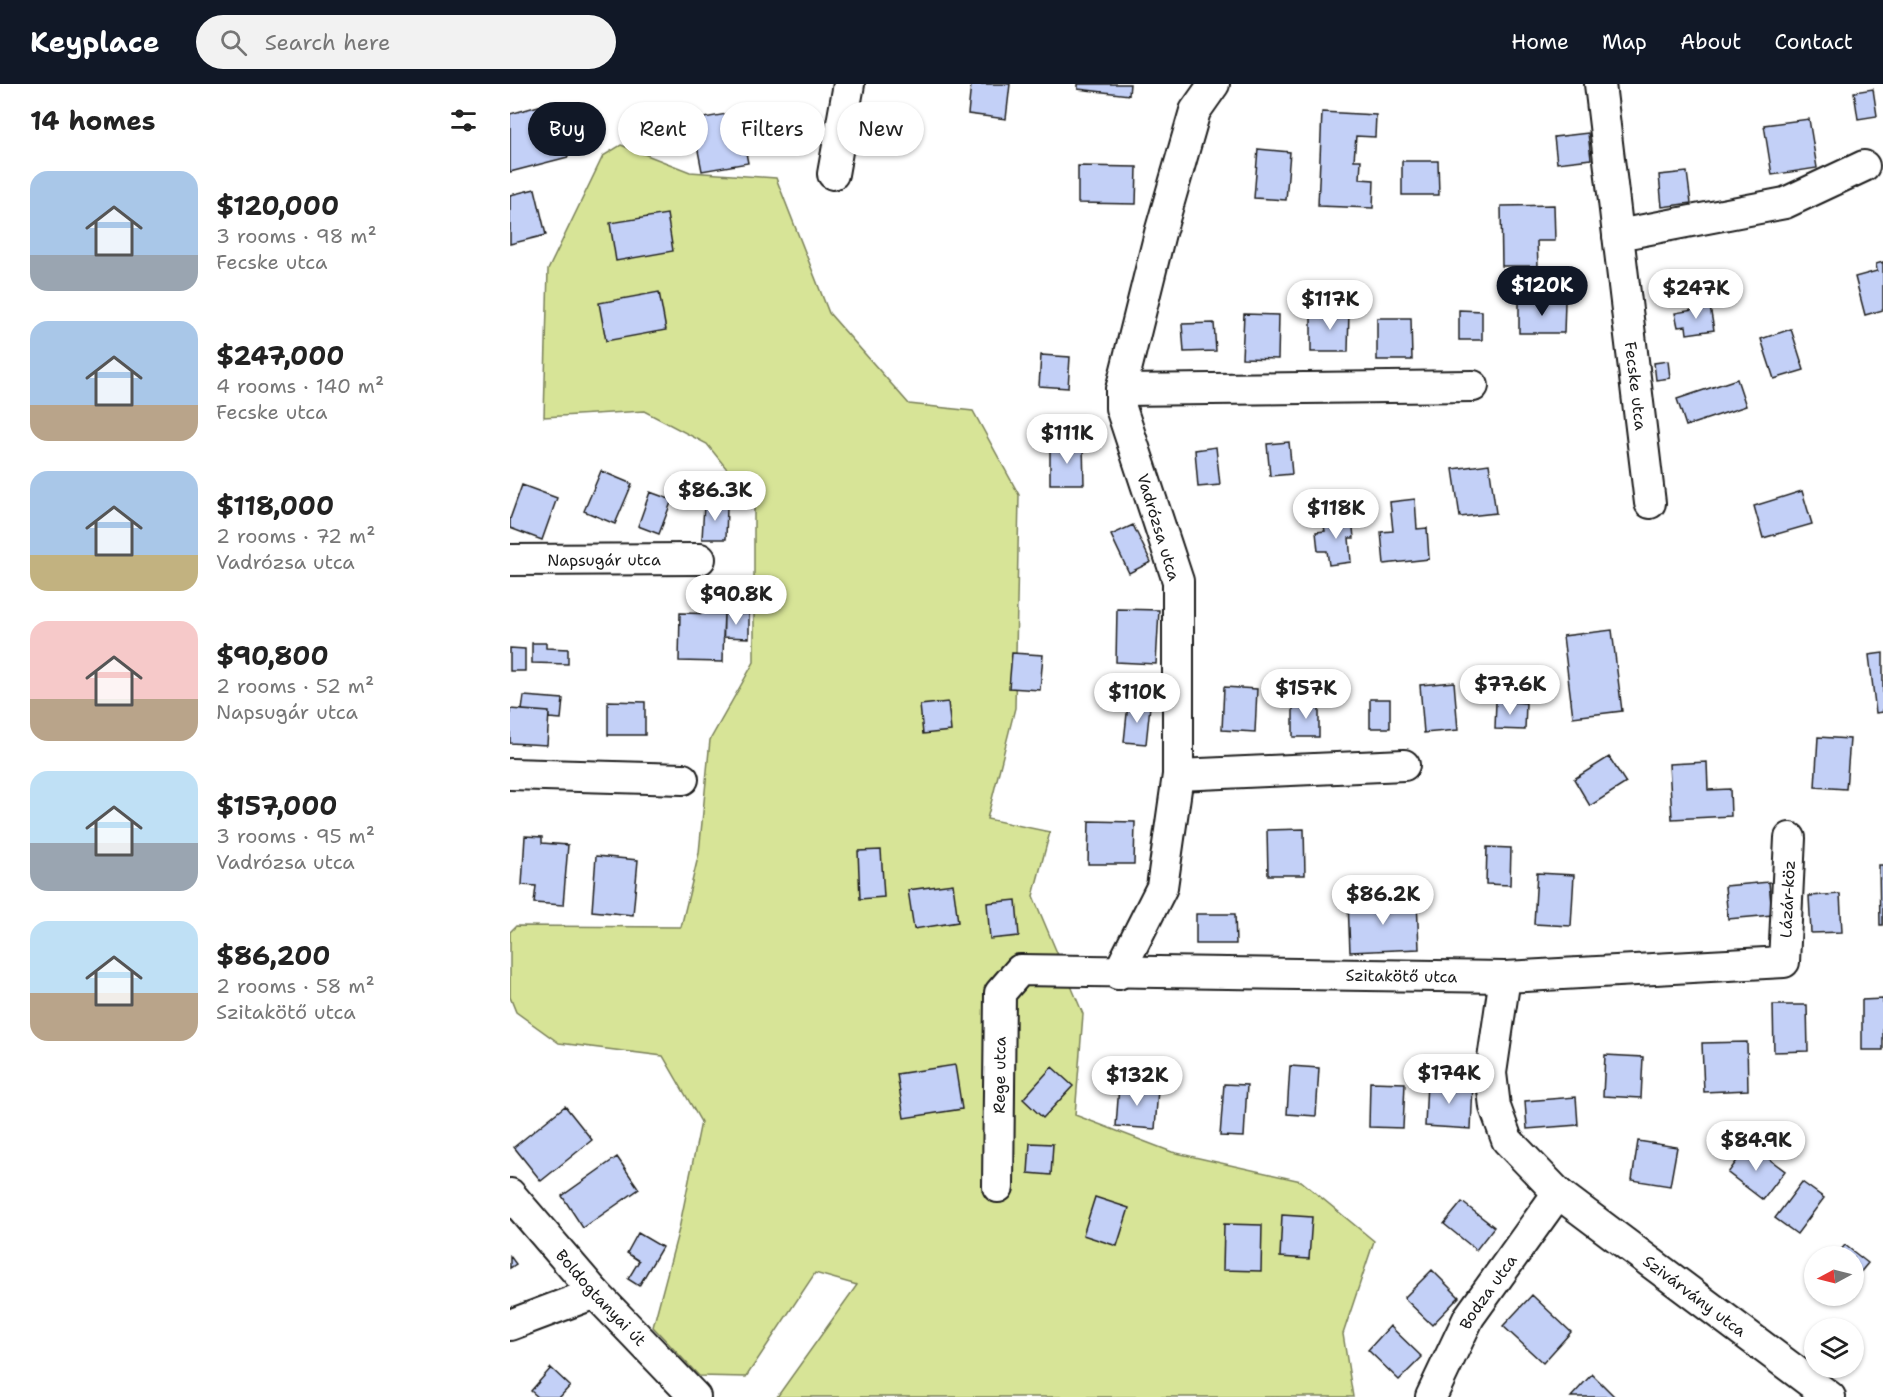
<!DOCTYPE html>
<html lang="en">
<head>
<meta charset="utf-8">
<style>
  :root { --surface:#fff; --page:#f2f2f2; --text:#222; --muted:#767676; --accent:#111827 }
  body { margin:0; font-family:"Shantell Sans",sans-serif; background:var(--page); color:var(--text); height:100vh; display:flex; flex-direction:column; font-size:22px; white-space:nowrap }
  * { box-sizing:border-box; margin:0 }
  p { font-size:20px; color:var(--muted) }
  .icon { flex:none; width:33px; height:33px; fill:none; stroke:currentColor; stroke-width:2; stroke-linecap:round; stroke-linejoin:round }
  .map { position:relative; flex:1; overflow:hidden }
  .sheet { display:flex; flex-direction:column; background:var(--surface); width:510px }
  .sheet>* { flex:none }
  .top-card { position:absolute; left:18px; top:18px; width:570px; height:54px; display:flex; gap:12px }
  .needle { width:39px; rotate:263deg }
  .controls { position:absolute; left:1294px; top:1162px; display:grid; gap:12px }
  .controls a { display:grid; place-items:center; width:60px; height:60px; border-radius:50%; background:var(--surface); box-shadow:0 2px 4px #0004; font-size:30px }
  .price { position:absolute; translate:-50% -51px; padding:0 14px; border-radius:21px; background:#fff; color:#222; font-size:20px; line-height:39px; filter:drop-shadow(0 2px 3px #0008) }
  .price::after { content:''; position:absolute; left:50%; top:36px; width:18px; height:14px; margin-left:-9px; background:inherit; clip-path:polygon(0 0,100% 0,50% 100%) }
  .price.active { background:var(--accent); color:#fff }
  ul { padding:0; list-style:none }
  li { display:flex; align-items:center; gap:18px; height:150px; padding:0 30px }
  li span { display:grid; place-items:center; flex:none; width:168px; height:120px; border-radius:18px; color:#555 }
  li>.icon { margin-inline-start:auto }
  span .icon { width:72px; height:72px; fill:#fffc; stroke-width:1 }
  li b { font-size:26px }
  h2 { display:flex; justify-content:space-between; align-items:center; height:72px; padding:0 30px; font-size:26px }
  .chip { padding:0 21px; border-radius:27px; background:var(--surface); box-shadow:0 2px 4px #0004; font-size:21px; line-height:54px }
  .chip.active { background:var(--accent); color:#fff }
  header { display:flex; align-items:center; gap:36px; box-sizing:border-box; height:84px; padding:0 30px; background:var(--accent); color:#fff }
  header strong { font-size:28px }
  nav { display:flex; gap:33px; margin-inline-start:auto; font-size:21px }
  .search { width:420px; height:54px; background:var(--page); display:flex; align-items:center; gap:15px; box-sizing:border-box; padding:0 21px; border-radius:33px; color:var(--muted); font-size:22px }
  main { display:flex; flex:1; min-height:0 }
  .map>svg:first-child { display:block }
  .green { fill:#d7e497; stroke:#7a805a; stroke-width:1.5 }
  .building { fill:#c3d0f7; stroke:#1c1c1c; stroke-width:1.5 }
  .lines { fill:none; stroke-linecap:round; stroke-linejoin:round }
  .minor-casing { stroke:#1c1c1c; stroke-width:34 }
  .minor { stroke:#fff; stroke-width:30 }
  .labels { text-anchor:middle; stroke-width:6; stroke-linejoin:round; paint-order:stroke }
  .street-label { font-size:16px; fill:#1c1c1c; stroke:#fff }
</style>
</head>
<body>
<header>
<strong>Keyplace</strong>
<div class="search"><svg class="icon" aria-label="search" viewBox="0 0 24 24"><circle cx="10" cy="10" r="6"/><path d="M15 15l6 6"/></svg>Search here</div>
<nav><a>Home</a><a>Map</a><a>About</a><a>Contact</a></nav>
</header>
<main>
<section class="sheet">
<h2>14 homes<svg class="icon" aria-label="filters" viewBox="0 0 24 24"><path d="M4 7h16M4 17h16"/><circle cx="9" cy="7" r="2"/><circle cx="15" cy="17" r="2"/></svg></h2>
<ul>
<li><span style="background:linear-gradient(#a9c7e8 70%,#9aa5b1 0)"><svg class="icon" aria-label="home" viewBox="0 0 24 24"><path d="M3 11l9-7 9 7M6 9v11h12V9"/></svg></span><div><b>$120,000</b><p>3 rooms · 98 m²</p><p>Fecske utca</p></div></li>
<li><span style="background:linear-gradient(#a9c7e8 70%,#b9a48a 0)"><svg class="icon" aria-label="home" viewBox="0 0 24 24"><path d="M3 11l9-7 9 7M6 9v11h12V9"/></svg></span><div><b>$247,000</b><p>4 rooms · 140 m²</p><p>Fecske utca</p></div></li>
<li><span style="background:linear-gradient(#a9c7e8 70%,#c2b280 0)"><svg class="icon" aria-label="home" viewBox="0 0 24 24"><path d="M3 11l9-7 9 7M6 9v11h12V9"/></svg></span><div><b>$118,000</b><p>2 rooms · 72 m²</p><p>Vadrózsa utca</p></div></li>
<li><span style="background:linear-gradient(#f6c9c9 65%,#b9a48a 0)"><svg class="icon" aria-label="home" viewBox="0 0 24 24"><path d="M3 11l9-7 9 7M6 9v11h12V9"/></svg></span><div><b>$90,800</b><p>2 rooms · 52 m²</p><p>Napsugár utca</p></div></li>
<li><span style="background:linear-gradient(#bfe0f5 60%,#9aa5b1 0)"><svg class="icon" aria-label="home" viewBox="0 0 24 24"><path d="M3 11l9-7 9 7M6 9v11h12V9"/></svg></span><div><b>$157,000</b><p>3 rooms · 95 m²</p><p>Vadrózsa utca</p></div></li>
<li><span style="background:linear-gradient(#bfe0f5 60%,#b9a48a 0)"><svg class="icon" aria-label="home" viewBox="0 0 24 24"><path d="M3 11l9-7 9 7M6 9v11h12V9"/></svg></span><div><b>$86,200</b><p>2 rooms · 58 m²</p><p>Szitakötő utca</p></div></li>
</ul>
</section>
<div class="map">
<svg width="1373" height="1313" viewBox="0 0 1373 1313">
  <rect width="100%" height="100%" fill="#fff"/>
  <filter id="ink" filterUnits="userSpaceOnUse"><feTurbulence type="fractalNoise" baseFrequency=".0167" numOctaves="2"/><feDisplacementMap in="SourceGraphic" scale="12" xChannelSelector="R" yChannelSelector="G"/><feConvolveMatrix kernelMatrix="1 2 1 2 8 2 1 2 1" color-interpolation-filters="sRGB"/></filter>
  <g filter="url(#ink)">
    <path class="green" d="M111,61L180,88L266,94L319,229L399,320L463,327L509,411L505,624L477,735L540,748L523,812L573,930L565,1031L662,1068L791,1097L864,1157L833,1250L843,1313H267L347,1201L305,1189L236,1293L189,1292L143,1243L169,1145L191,1038L153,972L49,959L6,928L0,913V848L6,842L171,843L189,769L200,656L244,578V419L197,360L134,327L34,333L38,186L93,72Z"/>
    <path class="building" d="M461,0H500L496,35L458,30Z
      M568,0H620L619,11L568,5Z
      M1363,5L1367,32L1348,35L1344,8Z
      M43,18L58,73L0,88V30Z
      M228,28L238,79L192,87L182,36Z
      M812,28L866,31L865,53L846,52L844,76H851L850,95L864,96L863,124L808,122Z
      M1299,35L1307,84L1262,91L1254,41Z
      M1078,49L1081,75L1047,79L1044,53Z
      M748,65L780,68L776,116L744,114Z
      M892,77H928L929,111H892Z
      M568,82L627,83L626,120L568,119Z
      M1177,88L1181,119L1152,123L1149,91Z
      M25,105L36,151L0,160V111Z
      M1044,121L1045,157H1027L1028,182H992L991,122Z
      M157,130L163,167L106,177L100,139Z
      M1373,178V226L1355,231L1345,193L1367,187L1366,180Z
      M149,208L156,246L96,257L89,219Z
      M1009,216L1055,217L1054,249H1009Z
      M1200,223L1204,246L1177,250L1176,242L1168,243L1165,229Z
      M801,226H839L838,268H801Z
      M949,226L972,227V256H949Z
      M734,230L769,231L768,275L732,274Z
      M867,234H901L902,276H867Z
      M704,239L706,267L674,268L672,240Z
      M1281,245L1294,286L1264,295L1251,255Z
      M531,271L560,273L558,304L529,302Z
      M1158,277L1160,294L1146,296L1144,279Z
      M1227,295L1236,322L1176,342L1167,315Z
      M779,358L782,390L760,392L757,360Z
      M540,362H573L574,400H540Z
      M706,363L710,401L688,403L685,366Z
      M979,380L986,429L950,433L943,385Z
      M91,387L122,400L105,440L74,427Z
      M12,401L47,414L32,456L0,444V435Z
      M1292,407L1302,440L1253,454L1244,422Z
      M140,408L162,416L149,450L128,442Z
      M905,415L907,445L917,444L919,475L874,480L871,448L883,447L880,418Z
      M194,421L217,422L216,455H192Z
      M842,434L844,454H839L841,478L819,481L817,467H808L806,448L815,447L813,437Z
      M623,441L641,478L619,489L601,451Z
      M607,525L649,526L646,580L606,578Z
      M170,529L214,530L213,578L169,577Z
      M214,530H239V554L213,553Z
      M1102,546L1112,627L1063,633L1053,552Z
      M22,559H36V564L58,565V580L22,579Z
      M0,564L15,565V587H0Z
      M502,569L533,571L530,606L499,604Z
      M1373,569V628L1366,629L1359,571Z
      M944,598L948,646L914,649L910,601Z
      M714,603L747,605L745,648L712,646Z
      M14,612L53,615L51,635L39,634V628L12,626Z
      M860,615H880V644H860Z
      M98,617L135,618V651H98Z
      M986,617L1016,619L1015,646L985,645Z
      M438,618L441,647L413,650L410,621Z
      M783,618H809V653H783Z
      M618,620L640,622L636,660L614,658Z
      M0,625L39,628L37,661L0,659Z
      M1308,653L1340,655L1336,705L1305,703Z
      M1099,673L1116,699L1080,722L1064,695Z
      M1197,678L1198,706L1220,705L1221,732L1162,735L1159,680Z
      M579,737L625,738L624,780H578Z
      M794,745L795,791H758L757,746Z
      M15,752L32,753V759L58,761L53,821L24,819L26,802L12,801Z
      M977,763L1001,764L1000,801L976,800Z
      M371,766L374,813L350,815L348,767Z
      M86,772L128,776L123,831L82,827Z
      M1369,781H1373V841H1370Z
      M1027,789L1064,791L1061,842L1024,840Z
      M1259,798L1262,831L1218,835L1215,802Z
      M443,800L448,838L404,845L398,806Z
      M1330,810L1332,848L1301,849L1299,812Z
      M506,816L509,852L480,855L477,819Z
      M907,816L909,865L840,868L838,818Z
      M686,830H725L726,860H686Z
      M1373,915V966H1352V916Z
      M1263,921H1297L1298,967L1264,968Z
      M1237,958L1238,1006L1194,1008L1192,959Z
      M1095,971L1133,973L1131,1014L1093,1012Z
      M445,981L452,1025L394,1034L387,990Z
      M780,982L809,984L806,1032L777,1030Z
      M542,983L563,1002L533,1034L513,1015Z
      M917,997L963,1000L961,1045L915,1042Z
      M860,998L895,999L893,1044L859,1043Z
      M714,1000L737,1001L734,1053L710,1052Z
      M609,1002L648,1005L645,1045L606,1042Z
      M1066,1013L1068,1041L1017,1045L1015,1017Z
      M55,1022L82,1056L31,1097L4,1063Z
      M1128,1057L1167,1063L1160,1102L1122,1096Z
      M520,1059L543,1060L541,1091L518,1089Z
      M1239,1060L1275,1087L1253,1116L1218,1089Z
      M107,1073L129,1105L73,1144L52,1112Z
      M1292,1098L1314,1114L1287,1150L1265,1134Z
      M585,1113L619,1124L607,1162L573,1151Z
      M952,1118L984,1143L966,1166L934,1140Z
      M772,1131L802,1133L799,1175L770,1173Z
      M714,1140L752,1141L751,1187L713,1186Z
      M128,1149L152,1163L129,1202L118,1195L129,1177L117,1169Z
      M1335,1161L1358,1179L1344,1196V1173H1325Z
      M0,1172L6,1180L0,1184Z
      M922,1186L949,1213L922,1241L894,1214Z
      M1022,1211L1061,1248L1033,1279L993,1242Z
      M880,1242L912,1273L889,1296L858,1266Z
      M41,1284L60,1302L50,1313H28L21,1307Z
      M1082,1290L1105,1313H1061Z"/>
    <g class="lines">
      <g class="minor-casing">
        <g id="minor">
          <path id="s1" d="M1090,0L1140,419"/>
          <path d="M323,90L339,0"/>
          <path d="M1108,151L1275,119L1354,82"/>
          <path d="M611,306L963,302"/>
          <path id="s2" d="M0,476L190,475"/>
          <path d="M0,690L173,695"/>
          <path d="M668,691L894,681"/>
          <path d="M608,890L652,803L668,691V497L611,324V306L650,149L685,27L704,0"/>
          <path id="s3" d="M995,893L981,989L985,1023L997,1056L1048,1109L1320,1313"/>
          <path id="s4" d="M488,1103L490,909L510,886L995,893L1274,878L1280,754"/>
          <path id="s5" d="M0,1110L85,1209L185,1313"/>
          <path d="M0,1241L85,1209"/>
          <path id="s6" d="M921,1313L959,1233L1048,1109"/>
        </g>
      </g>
      <use href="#minor" class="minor"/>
    </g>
  </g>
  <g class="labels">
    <g class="street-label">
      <text dy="6" stroke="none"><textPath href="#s1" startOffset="304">Fecske utca</textPath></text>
      <text transform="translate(649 443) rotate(73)" y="6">Vadrózsa utca</text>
      <text dy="6" stroke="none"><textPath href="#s2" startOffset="94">Napsugár utca</textPath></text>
      <text dy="6" stroke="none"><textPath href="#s4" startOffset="1052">Lázár-köz</textPath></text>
      <text dy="6" stroke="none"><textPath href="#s4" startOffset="606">Szitakötő utca</textPath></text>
      <text dy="6" stroke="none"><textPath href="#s4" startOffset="112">Rege utca</textPath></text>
      <text dy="6" stroke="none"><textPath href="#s6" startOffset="120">Bodza utca</textPath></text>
      <text dy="6" stroke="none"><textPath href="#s3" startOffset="411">Szivárvány utca</textPath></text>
      <text dy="6" stroke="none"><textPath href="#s5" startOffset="138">Boldogtanyai út</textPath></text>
    </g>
  </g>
</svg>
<div class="controls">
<a><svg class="needle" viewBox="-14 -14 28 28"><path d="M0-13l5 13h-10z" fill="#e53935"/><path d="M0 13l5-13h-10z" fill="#767676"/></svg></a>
<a><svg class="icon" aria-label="layers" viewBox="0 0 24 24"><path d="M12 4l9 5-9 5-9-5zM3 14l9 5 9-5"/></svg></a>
</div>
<b class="price active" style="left:1032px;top:233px">$120K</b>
<b class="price" style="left:1186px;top:236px">$247K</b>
<b class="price" style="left:820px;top:247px">$117K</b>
<b class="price" style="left:557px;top:381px">$111K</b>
<b class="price" style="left:205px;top:438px">$86.3K</b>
<b class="price" style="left:826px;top:456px">$118K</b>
<b class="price" style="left:226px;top:542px">$90.8K</b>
<b class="price" style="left:1000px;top:632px">$77.6K</b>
<b class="price" style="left:796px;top:636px">$157K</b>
<b class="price" style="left:627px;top:640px">$110K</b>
<b class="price" style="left:873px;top:842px">$86.2K</b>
<b class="price" style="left:939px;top:1021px">$174K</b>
<b class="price" style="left:627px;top:1023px">$132K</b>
<b class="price" style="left:1246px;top:1088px">$84.9K</b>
<div class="top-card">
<a class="chip active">Buy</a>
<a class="chip">Rent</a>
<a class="chip">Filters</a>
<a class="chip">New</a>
</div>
</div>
</main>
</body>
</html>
